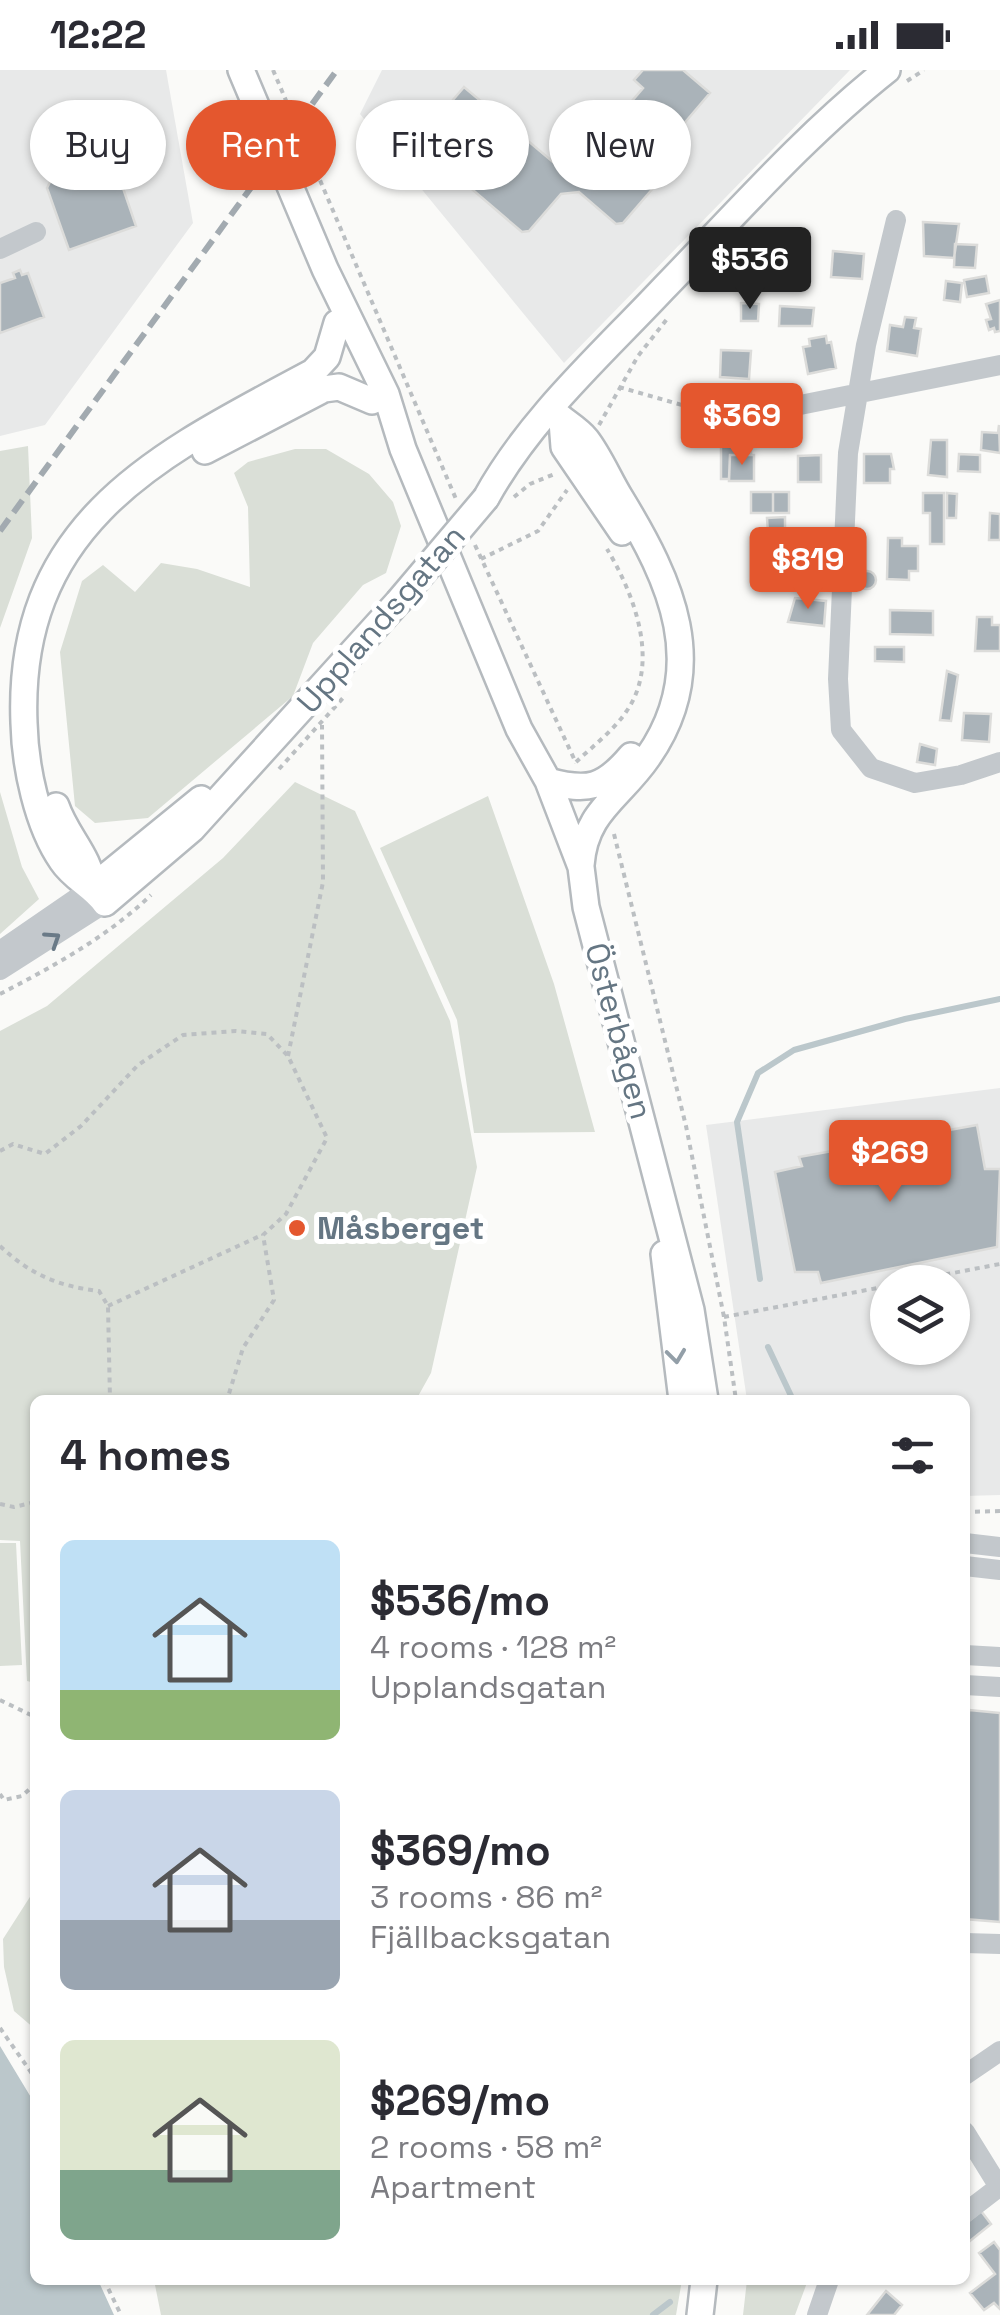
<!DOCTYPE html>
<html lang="en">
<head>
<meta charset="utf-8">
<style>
  :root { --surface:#fff; --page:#f7f7f7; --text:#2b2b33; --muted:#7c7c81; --accent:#e4572e }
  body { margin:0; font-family:"Space Grotesk",sans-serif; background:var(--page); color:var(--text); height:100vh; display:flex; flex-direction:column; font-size:38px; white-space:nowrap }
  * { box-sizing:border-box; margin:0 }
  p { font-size:32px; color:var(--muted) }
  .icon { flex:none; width:55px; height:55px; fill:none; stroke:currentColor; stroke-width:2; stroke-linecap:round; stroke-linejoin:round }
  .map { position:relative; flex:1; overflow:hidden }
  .sheet { position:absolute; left:30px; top:1325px; width:940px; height:890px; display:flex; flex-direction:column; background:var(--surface); border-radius:15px; box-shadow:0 2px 8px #0004 }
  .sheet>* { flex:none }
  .banner { position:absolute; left:30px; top:30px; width:940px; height:90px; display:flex; gap:20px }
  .fabs { position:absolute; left:870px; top:1195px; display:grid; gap:20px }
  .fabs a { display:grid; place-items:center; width:100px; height:100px; border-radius:50%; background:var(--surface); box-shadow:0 2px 8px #0004; font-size:50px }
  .price { position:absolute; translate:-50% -85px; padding:0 22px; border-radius:10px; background:var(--accent); color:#fff; font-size:32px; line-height:65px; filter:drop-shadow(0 2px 5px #0008) }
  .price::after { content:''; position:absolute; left:50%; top:60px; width:30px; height:22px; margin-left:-15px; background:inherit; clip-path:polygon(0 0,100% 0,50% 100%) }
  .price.selected { background:#222; color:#fff }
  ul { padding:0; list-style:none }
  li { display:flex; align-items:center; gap:30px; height:250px; padding:0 30px }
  li span { display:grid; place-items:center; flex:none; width:280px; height:200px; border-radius:15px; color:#555 }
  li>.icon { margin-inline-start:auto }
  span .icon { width:120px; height:120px; fill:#fffc; stroke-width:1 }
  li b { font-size:42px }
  h2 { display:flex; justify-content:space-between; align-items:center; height:120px; padding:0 30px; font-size:42px }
  .chip { padding:0 35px; border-radius:45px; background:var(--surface); box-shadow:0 2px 8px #0004; font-size:35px; line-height:90px }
  .chip.selected { background:var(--accent); color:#fff }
  .status { display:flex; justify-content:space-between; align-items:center; height:70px; padding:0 50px; background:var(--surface); direction:ltr }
  .status svg { height:28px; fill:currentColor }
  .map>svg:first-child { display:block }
  .built { fill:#e8e9e9; fill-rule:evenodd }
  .green { fill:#dadfd7 }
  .water { fill:#bbc7cb }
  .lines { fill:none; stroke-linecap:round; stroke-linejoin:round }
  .stream { stroke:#bbc7cb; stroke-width:6 }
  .building { fill:#aab3b9; stroke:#dcdcda; stroke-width:2.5 }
  .major-casing { stroke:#b5babe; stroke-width:30 }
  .path { stroke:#bbbfc2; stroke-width:4; stroke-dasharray:5 5; stroke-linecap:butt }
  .minor { stroke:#c3c8cc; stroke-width:20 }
  .major { stroke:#fff; stroke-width:25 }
  .rail { stroke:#a2aab0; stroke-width:6; stroke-dasharray:15 8; stroke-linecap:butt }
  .major-bridge-casing { stroke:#b5babe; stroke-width:30; stroke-linecap:butt }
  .major-bridge { stroke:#fff; stroke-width:25 }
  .oneway { stroke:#6a7a87 }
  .oneway2 { stroke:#939fa8 }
  .poi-dot { fill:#e4572e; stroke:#fff; stroke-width:4 }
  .labels { text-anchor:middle; stroke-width:10; stroke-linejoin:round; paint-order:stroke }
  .street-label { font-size:32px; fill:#657683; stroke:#fff }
  .poi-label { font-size:32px; font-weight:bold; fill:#657683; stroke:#fff; text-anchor:start }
</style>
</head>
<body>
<div class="status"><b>12:22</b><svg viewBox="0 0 49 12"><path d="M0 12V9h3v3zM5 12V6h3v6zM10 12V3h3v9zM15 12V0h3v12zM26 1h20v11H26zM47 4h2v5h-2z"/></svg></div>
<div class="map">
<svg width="1000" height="2245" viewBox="0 0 1000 2245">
  <rect width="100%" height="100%" fill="#fafaf8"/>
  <path class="built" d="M0,0H166L193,153L45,355L0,366Z
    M382,0H850L564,293L360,44Z
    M1000,1018V1425L965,1426V1330H747L706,1055ZM888,1212H952V1278H888Z"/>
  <path class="green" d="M28,376L32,468L0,558V381Z
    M295,379H326L369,404L393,432L401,456L386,503L363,515L313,573L293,626L148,748L95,753L75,736L60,582L82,511L103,495L135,522L161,493L197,499L250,517L248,437L234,403L248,392Z
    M295,712L355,741L450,951L477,1097L431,1303L416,1330H35V1613L27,1611L20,1471L0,1470V961L47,936L223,788Z
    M0,722L22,797L39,829L0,864Z
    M488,726L554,914L595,1062L474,1063L457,950L380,778Z
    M0,1473H16L22,1595L0,1596Z
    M35,1819V1959L14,1941L4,1897L3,1869Z
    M154,2210H682L676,2245H161Z
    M747,2210H808L795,2245H743Z"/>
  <path class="water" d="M0,1976L35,2034V2210H98L114,2245H0Z"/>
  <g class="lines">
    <path class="stream" d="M760,1209L737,1052L758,1003L794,980L905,949L1000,929
      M768,1277L793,1330
      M653,2245L670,2232"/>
  </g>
  <path class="building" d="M643,0H683L710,23L647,97L661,109L623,153L616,154L579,122L561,124L529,161L522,162L467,115L479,102L428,59L464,17L559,97L576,96L643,18L634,10Z
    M112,86L136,156L69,180L47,118L53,106Z
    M923,152L959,154L954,188L924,186Z
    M955,174L977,175L975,198L954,197Z
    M833,181L864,184L862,209L831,207Z
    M20,200L22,205L28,203L44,247L0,263V213L15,208L13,203Z
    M986,206L989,223L967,227L964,210Z
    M946,211L962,213L960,232L944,230Z
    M1000,230V261L995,262L994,258L989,260L986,250L991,249L986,234Z
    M741,233L759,234L758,251H741Z
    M780,236L814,238L812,256H779Z
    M905,247L916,248L914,258L921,259L917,286L887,281L890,255L903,257Z
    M826,266L827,273L831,272L836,298L808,304L803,277L810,276L809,269Z
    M721,280L751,281L749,309L720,307Z
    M999,355L1000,383L981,380L982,362L998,363Z
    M931,370H947V407L928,405Z
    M721,376H751V385H730L729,409H721Z
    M864,384H891L894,399H890V413H864Z
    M959,384L980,385V402L958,401Z
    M730,385H754V411H729Z
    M821,385V412H798V386Z
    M751,422H773V443H751Z
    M773,422H789V443H773Z
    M923,423H944V474H930V443H923Z
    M947,423L957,424L956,448H947Z
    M990,443L1000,444V470H989Z
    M785,447V462L768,463L767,448Z
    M804,467L823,468L818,508L787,507L788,489L803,485Z
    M888,468H902V476H918V501H909V510L887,509Z
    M858 510a9 9 0 1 1 18 0a9 9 0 1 1-18 0Z
    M795,528L826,531L824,556L788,552Z
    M890,540L933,541V565L890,564Z
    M977,547H992V555H1000V581H975Z
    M875,577H904V592L875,591Z
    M947,601L958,605L951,651L940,650Z
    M964,643L991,644L989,672L962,670Z
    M920,674L937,679L935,695L917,692Z
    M977,1055L985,1099H1000L997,1177L821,1213L818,1202H795L775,1102L802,1096L799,1087Z
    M969,1640L1000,1643V1852L965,1849Z
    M981,2141L991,2154L965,2175V2154Z
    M994,2172L1000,2180V2239L994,2233L984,2240L970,2223L995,2204L979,2183Z
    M886,2221L902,2235L894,2245H867Z"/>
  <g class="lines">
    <g class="major-casing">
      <path id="major" d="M241,0L325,199L386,324L403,379L519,659L548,711L581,797L586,837L691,1240L705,1330
        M337,253L327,287L313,302C160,384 16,451 24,653C25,696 37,755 62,791C74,809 93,816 105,833L192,759L398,532
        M551,339C562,351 576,357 586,369C600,387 609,410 621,429C671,511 711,597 648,687C620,728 585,741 581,795
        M562,351L564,377L622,462
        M205,381L324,319L339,317L372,331
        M486,428C530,348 601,285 663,219C736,144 805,65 887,0
        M548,711C588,722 604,718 631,686
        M56,736C66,766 90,786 93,817
        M93,817L201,729
        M664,1184L682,1330
        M700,2245L704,2210"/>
    </g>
    <path class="path" d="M273,0L456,429
      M907,11L924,0
      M619,317L682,335
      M599,355L638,286L667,249
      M514,427L530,414L557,403
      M475,475L576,693
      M481,489L538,461L567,420
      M576,692C592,677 613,661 626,642C661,593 634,524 607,479
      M279,699L343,628
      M614,764L686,1056L724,1247L736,1330
      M0,924C54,896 107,867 151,825
      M288,986L323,812L322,655
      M0,1081L13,1074L45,1084L81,1056L138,995L183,965L236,961L267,964L288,986L327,1068L286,1144L263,1165L274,1230L243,1278L227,1330
      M0,1176C31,1205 58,1216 99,1221L108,1236L110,1330
      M906,1212L1000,1194
      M108,1236L262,1165
      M724,1247L888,1216
      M0,1434L14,1437L35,1432
      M965,1442L1000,1441
      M0,1630L35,1647
      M0,1724L4,1730L22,1726L35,1714
      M0,1958L35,2008
      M104,2210L121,2245"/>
    <path class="minor" d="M896,150L866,275L848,383L838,609L841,660L871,698L915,713L961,705L1000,692
      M0,179L36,162
      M701,339L785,338L1000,295
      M0,881L93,817
      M0,900L105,833
      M965,1473L1000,1477
      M965,1496L1000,1500
      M965,1585L1000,1587
      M965,1615L1000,1617
      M965,1873L1000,1874
      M965,2005L1000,1981
      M965,2062L999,2117L965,2143
      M817,2245L829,2210"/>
    <use href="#major" class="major"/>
    <path class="rail" d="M0,461L337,0"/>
    <g class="major-bridge-casing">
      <path id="major-bridge" d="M398,532L486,428"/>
    </g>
    <use href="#major-bridge" class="major-bridge"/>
  </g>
  <defs><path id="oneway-chevron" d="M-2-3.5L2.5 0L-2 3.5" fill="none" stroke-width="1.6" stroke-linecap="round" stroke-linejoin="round" transform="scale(2.5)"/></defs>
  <use class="oneway" href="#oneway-chevron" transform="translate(53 869) rotate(-33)"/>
  <use class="oneway2" href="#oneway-chevron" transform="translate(676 1286) rotate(83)"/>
  <circle class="poi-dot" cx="297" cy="1158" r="10"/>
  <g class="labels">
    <g class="street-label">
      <text transform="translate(381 549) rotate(-49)" y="11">Upplandsgatan</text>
      <text transform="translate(619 961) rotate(75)" y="11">Österbågen</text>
    </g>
    <g class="poi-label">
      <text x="317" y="1169">Måsberget</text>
    </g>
  </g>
</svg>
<div class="fabs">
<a><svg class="icon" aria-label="layers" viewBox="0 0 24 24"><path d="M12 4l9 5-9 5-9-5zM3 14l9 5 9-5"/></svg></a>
</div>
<b class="price selected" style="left:750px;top:242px">$536</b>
<b class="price" style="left:742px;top:398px">$369</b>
<b class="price" style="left:808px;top:542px">$819</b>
<b class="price" style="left:890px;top:1135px">$269</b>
<div class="banner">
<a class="chip">Buy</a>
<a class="chip selected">Rent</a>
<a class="chip">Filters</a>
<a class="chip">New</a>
</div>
<section class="sheet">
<h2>4 homes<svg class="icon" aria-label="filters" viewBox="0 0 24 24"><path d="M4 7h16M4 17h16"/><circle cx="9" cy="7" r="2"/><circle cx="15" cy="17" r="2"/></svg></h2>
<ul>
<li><span style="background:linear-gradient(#bfe0f5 75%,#8fb573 0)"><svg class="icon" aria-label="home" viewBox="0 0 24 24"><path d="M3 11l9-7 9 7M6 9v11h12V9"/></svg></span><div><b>$536/mo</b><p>4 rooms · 128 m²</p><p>Upplandsgatan</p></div></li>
<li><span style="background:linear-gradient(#c9d6e8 65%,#9aa5b1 0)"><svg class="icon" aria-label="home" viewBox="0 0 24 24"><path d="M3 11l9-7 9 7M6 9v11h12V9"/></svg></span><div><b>$369/mo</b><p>3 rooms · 86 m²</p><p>Fjällbacksgatan</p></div></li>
<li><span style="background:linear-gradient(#dfe7d0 65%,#7fa58c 0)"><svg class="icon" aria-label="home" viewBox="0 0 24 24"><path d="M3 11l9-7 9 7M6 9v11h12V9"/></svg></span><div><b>$269/mo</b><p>2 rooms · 58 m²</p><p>Apartment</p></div></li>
</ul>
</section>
</div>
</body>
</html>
